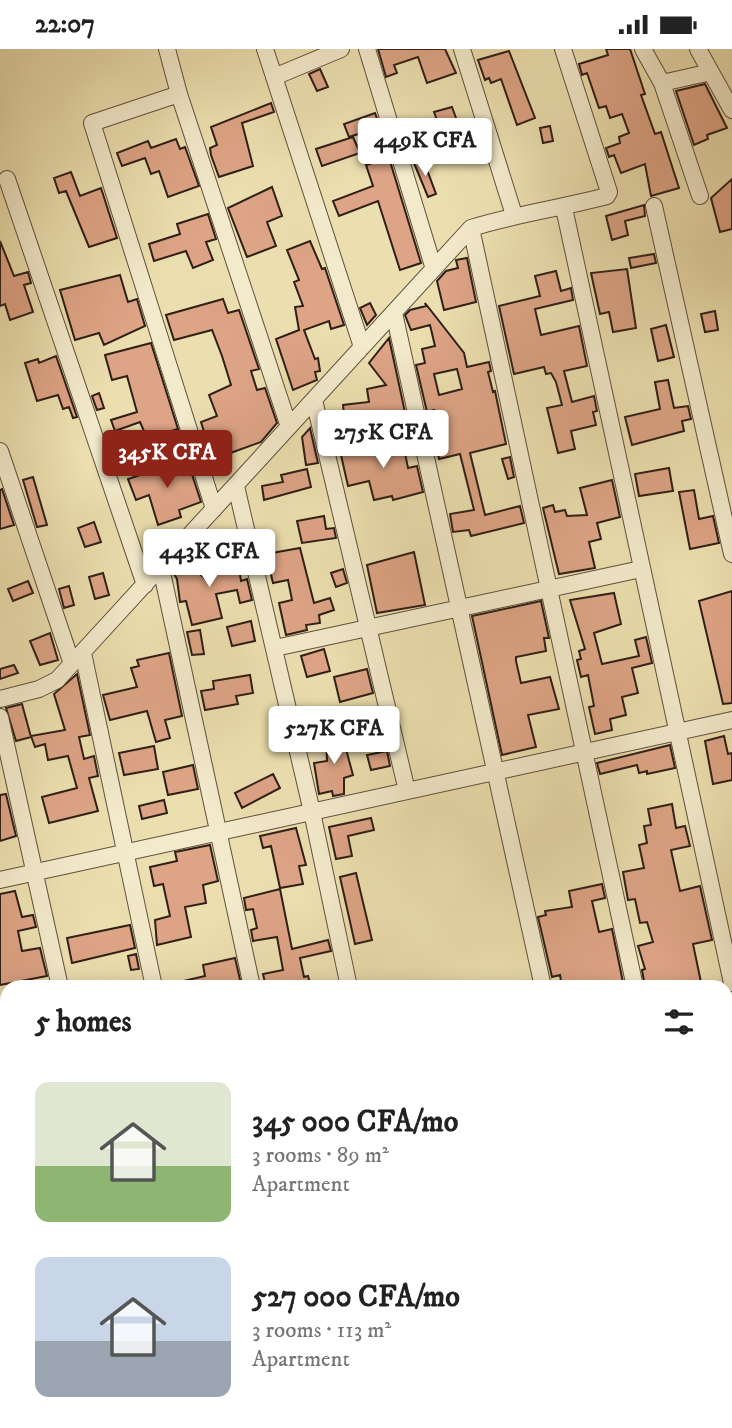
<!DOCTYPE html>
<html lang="en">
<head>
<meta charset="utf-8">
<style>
  :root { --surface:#fff; --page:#f6f6f6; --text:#222; --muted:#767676; --accent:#8f2418 }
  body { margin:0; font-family:"IM FELL DW Pica",serif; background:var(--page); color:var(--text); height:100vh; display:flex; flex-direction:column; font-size:26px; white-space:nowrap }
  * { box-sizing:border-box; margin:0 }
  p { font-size:23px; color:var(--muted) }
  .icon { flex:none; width:38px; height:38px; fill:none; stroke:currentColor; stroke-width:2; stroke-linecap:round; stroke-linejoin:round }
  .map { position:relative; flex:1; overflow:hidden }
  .drawer { position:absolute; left:0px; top:931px; width:733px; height:448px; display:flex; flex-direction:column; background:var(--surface); border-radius:21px 21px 0 0; box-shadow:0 4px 18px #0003 }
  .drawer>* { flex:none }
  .price { position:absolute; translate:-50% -60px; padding:0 16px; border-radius:7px; background:#fff; color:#222; font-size:23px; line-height:46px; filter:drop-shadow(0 2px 4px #0008) }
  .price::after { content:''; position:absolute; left:50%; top:42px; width:21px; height:16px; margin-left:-10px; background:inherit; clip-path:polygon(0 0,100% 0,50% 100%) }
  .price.selected { background:var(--accent); color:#fff }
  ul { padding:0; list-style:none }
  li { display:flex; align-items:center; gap:21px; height:175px; padding:0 35px }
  li span { display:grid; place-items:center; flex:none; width:196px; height:140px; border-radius:14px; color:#555 }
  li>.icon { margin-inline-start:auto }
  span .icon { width:84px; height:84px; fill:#fffc; stroke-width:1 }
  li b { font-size:30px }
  h2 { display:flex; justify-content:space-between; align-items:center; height:84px; padding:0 35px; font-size:30px }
  .status { display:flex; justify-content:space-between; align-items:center; height:49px; padding:0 35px; background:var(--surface); direction:ltr }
  .status svg { height:19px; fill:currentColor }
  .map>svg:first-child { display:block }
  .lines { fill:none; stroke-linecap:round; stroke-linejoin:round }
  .stream { stroke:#6f7e6c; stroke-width:3.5 }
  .building { fill:#dda485; stroke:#2f1f17; stroke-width:2; fill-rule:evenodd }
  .street-casing { stroke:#5e4f3d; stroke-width:18 }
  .street { stroke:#f3eacb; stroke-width:16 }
</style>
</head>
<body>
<div class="status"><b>22:07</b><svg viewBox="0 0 49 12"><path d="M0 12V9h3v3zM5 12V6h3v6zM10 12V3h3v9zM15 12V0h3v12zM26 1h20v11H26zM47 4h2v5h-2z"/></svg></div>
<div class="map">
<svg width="732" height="1379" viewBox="0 0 732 1379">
  <rect width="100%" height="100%" fill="#ecdfaf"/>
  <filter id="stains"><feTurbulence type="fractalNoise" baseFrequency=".00286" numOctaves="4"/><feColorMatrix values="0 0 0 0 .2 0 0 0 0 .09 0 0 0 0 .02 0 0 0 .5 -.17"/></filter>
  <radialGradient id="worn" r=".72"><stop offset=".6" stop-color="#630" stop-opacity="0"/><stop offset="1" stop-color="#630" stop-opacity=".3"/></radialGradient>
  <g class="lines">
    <path class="stream" d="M0,1137L7,1138"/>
  </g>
  <path class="building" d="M378,0H445L456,24L427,34L418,8L394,16L397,24L386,28Z
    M606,0H630L645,45L641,46L655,85L661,83L679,139L651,147L645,115L621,124L614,106L609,108L606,99L620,94L619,88L629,84L622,65L610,69L606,57L599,59L587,24L582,26L579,15L608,6Z
    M509,2L535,69L517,76L501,30L491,34L489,29L485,31L478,11Z
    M320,20L328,38L317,42L309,25Z
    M705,35L727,79L707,86L708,90L694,96L676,42Z
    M271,54L274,63L242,74L253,117L219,128L211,106L210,99L217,96L211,78Z
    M452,58L463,88L456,91L463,110L453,114L434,63Z
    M375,64L380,78L349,88L344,75Z
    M550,77L553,92L543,94L540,79Z
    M353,88L360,104L322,117L316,100Z
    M176,90L180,100L185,98L199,137L168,148L159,122L151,125L145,109L122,117L117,104L148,92L151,99Z
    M389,109L421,214L400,221L378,152L339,167L333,152L373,137L366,116Z
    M423,110L436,145L428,148L414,114Z
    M71,123L80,147L101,139L117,189L89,198L66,142L59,144L54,129Z
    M732,130V180L720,183L711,149Z
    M272,138L282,167L267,173L276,197L247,208L228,159Z
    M644,156L645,167L625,172L628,186L612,191L606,167Z
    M208,165L216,190L206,193L213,211L193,219L186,202L154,212L149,195L180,185L177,175Z
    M0,192L14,227L28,223L31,234L24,236L33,263L10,271L5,255L0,257Z
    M310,192L322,220L325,219L344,276L331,280L329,272L304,281L315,310L318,309L320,322L315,323L317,331L293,341L276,290L299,281L295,258L303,257L294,233L299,231L287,201Z
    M654,205L656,214L631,219L629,209Z
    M467,209L476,253L444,261L437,232L446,222L458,219L456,211Z
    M627,220L636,279L613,283L609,263L600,265L591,224Z
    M556,222L561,242L571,239L573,251L535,260L541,286L579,277L587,317L564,322L572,353L594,347L597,362L593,363L596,376L571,382L575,400L558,404L547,359L562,356L556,333L551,324L546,325L544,318L514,325L499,257L540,247L535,227Z
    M120,226L128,253L137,250L145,277L104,296L99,284L75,291L60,241Z
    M223,250L228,264L239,261L259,320L251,322L257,341L265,339L277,374L261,393L225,406L227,414L215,418L201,373L217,367L209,346L231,336L222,307L212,281L174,291L166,266Z
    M370,254L376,266L367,276L360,259Z
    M425,254L464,304L467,318L489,313L491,322L488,323L493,343L495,342L506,395L470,404L485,466L520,457L524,474L471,487L469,481L453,483L450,465L474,461L460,405L439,410L433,382L440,380L434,361L427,363L416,316L425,314L422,300L435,297L430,276L411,281L405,266L410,261L426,257ZM457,320L462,340L439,346L434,325Z
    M715,262L718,281L705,283L701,265Z
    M666,276L674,308L658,312L651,280Z
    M389,289L406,368L347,391L341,366L344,365L343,356L369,353L367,340L386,336L369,314Z
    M151,294L178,380L147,389L140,373L115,382L111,371L137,363L127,327L112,331L105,306Z
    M56,307L77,368L73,369L69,358L63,360L58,346L37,352L25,314L38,310L39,314Z
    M668,331L674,359L688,357L691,370L682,372L684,382L632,396L625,368L660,360L655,333Z
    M99,344L104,359L97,361L92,347Z
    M310,379L318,414L306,416L302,388Z
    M402,389L408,419L417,417L423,443L393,451L392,447L374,451L369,432L348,437L341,406L350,405L349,400Z
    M510,408L514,428L508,430L502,410Z
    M187,410L201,453L179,461L181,468L158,476L149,446L136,451L128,430Z
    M669,419L673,442L639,447L635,425Z
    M307,420L311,438L264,451L262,437L283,433L281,426Z
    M33,428L47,476L37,478L23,431Z
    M612,431L620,468L597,474L601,490L589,493L595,519L559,525L543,459L553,456L555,463L565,461L567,467L587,466L580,439Z
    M2,440L14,476L0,480V441Z
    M694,441L699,470L713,467L719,494L690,500L679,443Z
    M324,467L326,480L334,479L336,489L302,494L297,472Z
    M94,473L101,493L85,498L78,479Z
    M300,499L314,554L330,549L334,561L319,566L320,574L306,576L307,581L286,586L279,554L292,551L288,531L273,534L266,505Z
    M414,503L425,556L377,564L367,516Z
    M186,510L207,532L204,518L238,512L241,532L247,530L252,551L240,554L237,541L216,545L222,569L192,576L186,552L180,553L177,530L173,523Z
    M343,520L347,534L336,538L331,524Z
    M103,524L109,546L95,550L89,528Z
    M28,532L33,544L13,552L8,540Z
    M69,537L74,556L64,559L59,540Z
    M732,542V654L723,655L699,552Z
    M614,544L621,575L594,584L602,615L639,607L635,591L646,588L652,614L632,619L638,644L622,648L626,666L610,670L612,681L595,685L589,658L594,657L588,626L581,628L577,611L581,610L579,602L585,600L570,551Z
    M541,552L549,589H544L546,602L516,608V612L521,634L550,628L559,660L528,666L536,698L502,706L472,567Z
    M251,572L255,592L232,597L227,578Z
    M200,581L204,605L192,606L187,583Z
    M50,584L58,611L40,616L30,592Z
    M324,600L330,622L307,628L301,607Z
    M169,604L182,667L165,671L170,689L156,693L147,662L110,671L103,646L137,638L131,619L139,617L137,611Z
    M14,616L18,624L0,630V620Z
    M367,620L373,644L340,653L334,628Z
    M77,625L90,686L79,688L84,710L94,707L98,727L89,729L98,762L49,774L42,748L77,739L68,707L48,711L45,695L35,698L31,687L65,681L54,645Z
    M250,626L253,644L236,647L238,655L205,661L201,642L214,640L213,632Z
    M22,655L31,688L16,692L6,659Z
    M352,668L354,678L344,680L341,671Z
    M341,682L353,726L344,729V745L333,747L332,742L319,745L314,714L327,712L326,684Z
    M724,687L728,705L732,704V731L713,735L705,692Z
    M670,696L675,719L647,725V722L639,724L637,716L600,725L597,714Z
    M154,697L158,720L124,726L119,704Z
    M387,702L390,717L371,721L367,706Z
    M193,716L198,740L168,746L163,723Z
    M273,725L280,739L242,759L235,744Z
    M6,745L16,787L0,792V746Z
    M164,751L167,764L142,770L139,757Z
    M672,755L676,779L685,777L690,797L671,801L680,842L700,837L712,891L693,895L702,938H645L642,921L645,920L638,897L653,893L647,873L640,874L635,850L628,851L623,823L644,819L639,796L647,794L644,777L651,776L648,760Z
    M371,769L374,781L348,787L352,807L336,810L329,778Z
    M296,779L306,816L299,817L303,835L280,839L271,797L263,799L260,787Z
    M210,796L218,832L203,836L206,854L185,858L191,888L157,896L155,871L170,867L163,835L154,837L150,818L177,812L175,803Z
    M356,824L372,891L355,895L340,828Z
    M602,835L605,849L592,852L599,883L612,880L624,938H616L611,933L562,938L560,926L552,928L538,868L546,866L545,862L572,858L569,842Z
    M280,840L292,900L328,891L331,902L300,909L304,928L308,927L311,938H266L263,925L283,921L277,888L253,892L251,881L257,879L253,860L246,861L244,849Z
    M15,842L22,868L33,866L36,878L18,882L22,902L40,899L47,927L0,936V845Z
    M130,876L135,899L72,914L67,889Z
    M136,905L139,920L131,921L128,907Z
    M235,909L241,935L176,938L175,934L205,927L203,916Z"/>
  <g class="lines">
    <g class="street-casing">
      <path id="street" d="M167,0L179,45L289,378
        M265,0L362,298
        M367,0L433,217
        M462,0L514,166
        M643,0L662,34L700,147
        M698,0L732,61
        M274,28L341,0
        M662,34L711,23
        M179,45L92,74L214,460
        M7,130L145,536
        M654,157L732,505
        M564,159L732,934
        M471,179L635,938
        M394,264L543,938
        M314,351L407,742
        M0,402L72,615
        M236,437L312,763L349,938
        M161,519L252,938
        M275,599L641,520
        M83,604L154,938
        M0,650L39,640L57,631L471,179C516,165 562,159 607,147L609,143L563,0
        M0,668L60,938
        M0,831L732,671
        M0,1012L7,1035
        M0,1149H7
        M0,1258H7
        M164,1372V1379
        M259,1379V1372
        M484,1379V1372
        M727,1379L730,1176"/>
    </g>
    <use href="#street" class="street"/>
  </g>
  <rect width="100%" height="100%" filter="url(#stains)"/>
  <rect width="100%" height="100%" fill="url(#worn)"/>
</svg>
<b class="price" style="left:425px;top:129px">449K CFA</b>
<b class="price" style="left:383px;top:421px">275K CFA</b>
<b class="price selected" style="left:167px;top:441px">345K CFA</b>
<b class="price" style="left:209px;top:540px">443K CFA</b>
<b class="price" style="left:334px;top:717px">527K CFA</b>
<section class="drawer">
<h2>5 homes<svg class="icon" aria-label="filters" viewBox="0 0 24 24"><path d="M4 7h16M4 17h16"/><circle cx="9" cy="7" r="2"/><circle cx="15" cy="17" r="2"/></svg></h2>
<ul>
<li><span style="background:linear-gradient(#dfe7d0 60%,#8fb573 0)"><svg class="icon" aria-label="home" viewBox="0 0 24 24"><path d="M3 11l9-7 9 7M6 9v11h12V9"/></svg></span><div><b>345 000 CFA/mo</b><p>3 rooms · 89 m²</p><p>Apartment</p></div></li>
<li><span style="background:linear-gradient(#c9d6e8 60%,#9aa5b1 0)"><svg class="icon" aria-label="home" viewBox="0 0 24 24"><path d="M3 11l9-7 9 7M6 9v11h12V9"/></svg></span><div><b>527 000 CFA/mo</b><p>3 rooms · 113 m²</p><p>Apartment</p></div></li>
</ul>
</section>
</div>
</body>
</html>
